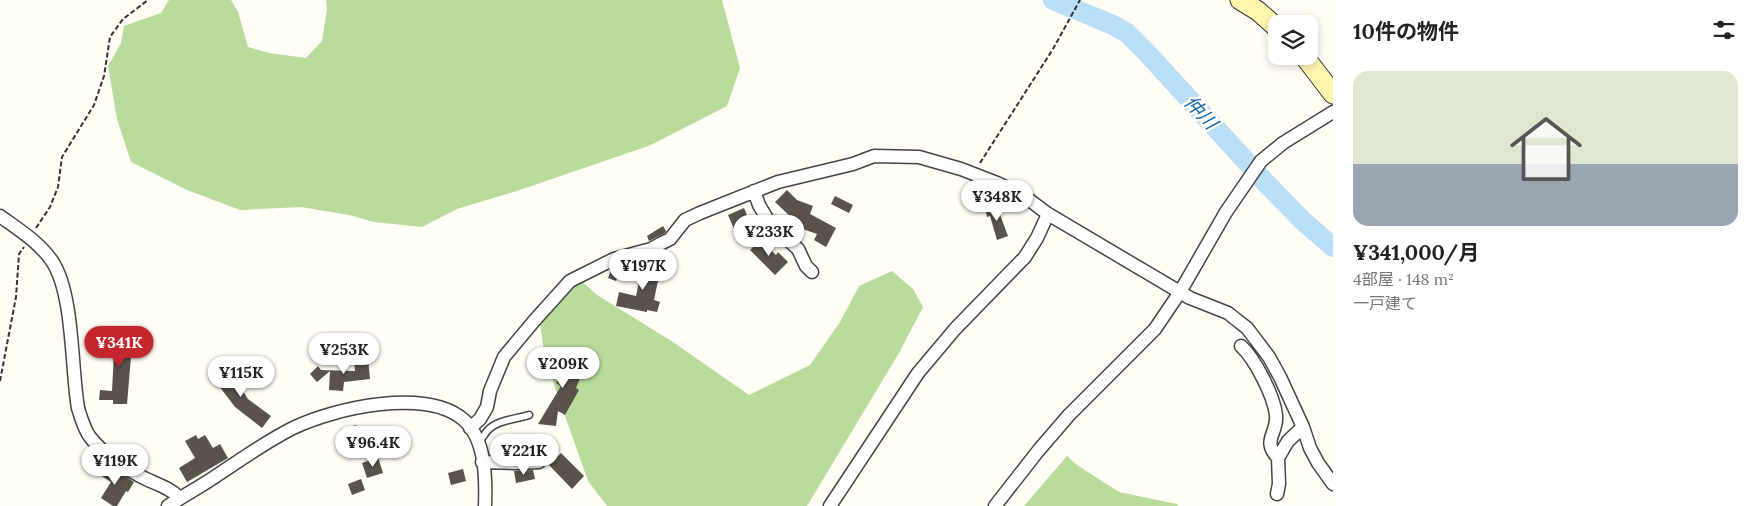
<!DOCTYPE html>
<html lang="ja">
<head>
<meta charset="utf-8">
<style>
  :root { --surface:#fff; --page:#f2f2f2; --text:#222; --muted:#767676; --accent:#c4262e }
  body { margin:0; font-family:Lora,"Noto Sans JP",serif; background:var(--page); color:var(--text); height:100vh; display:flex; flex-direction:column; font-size:19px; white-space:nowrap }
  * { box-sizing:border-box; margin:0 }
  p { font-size:16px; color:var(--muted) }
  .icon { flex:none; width:28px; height:28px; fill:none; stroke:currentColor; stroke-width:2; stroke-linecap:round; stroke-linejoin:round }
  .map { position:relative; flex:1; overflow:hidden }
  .panel { display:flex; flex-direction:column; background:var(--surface); width:425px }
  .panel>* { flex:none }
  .buttons { position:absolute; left:1268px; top:15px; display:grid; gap:10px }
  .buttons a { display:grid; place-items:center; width:50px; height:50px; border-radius:10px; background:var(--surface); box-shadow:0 2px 8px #0003; font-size:25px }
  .price { position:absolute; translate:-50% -42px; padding:0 11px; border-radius:18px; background:#fff; color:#222; font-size:16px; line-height:32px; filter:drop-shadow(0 1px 2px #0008) }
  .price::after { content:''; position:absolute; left:50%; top:30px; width:15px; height:11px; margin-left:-8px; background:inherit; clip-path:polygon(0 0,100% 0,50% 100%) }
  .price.current { background:var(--accent); color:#fff }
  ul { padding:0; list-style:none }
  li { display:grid; align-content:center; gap:10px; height:265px; padding:0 20px }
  li span { display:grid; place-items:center; height:155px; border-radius:15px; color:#555 }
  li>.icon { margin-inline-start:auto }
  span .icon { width:90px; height:90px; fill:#fffc; stroke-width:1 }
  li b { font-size:21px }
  h2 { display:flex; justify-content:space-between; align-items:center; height:60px; padding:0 20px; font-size:21px }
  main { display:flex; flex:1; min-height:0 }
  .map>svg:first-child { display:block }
  .forest { fill:#b9dc9c }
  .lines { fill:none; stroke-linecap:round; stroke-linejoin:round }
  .river { stroke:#b9e0f7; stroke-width:20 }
  .building { fill:#5a524d }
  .lane-casing { stroke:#444; stroke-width:9 }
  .street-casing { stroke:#444; stroke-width:15 }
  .secondary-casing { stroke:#333; stroke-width:21 }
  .path { stroke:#333; stroke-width:2; stroke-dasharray:5 2.5; stroke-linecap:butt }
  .lane { stroke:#fff; stroke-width:6 }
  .street { stroke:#fff; stroke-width:12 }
  .secondary { stroke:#fff6b0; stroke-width:19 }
  .labels { text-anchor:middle; stroke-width:5; stroke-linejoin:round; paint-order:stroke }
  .water-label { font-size:19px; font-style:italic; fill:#1768a6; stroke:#fff }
</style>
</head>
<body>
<main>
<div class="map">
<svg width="1333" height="506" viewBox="0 0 1333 506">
  <rect width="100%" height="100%" fill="#fffdf5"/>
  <path class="forest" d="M169,0H231L238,12L248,47L269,53L306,58L322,41L327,9L326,0H722L740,68L727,106L651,145L517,191L457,209L422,227L374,222L349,215L301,207L240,210L187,190L131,162L117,119L108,66L121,43L124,26L161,13Z
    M892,271L913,289L923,307L899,353L807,506H607L588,481L545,359L539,316L564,290L584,283L597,295L673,342L749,395L810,365L840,322L859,286Z
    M1067,456L1077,465L1119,492L1177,504L1178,506H1024Z"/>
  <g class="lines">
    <path class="river" d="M1053,0L1113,25L1127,33L1147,53L1265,182L1303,221L1333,247"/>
  </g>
  <path class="building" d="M787,190L797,200L813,206L810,214L836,228L826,247L814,240L817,234L791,225L793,219L775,202Z
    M835,196L853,205L849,213L831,204Z
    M996,204L1008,236L997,240L990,216L987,217L985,207Z
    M744,208L750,222L734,229L728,215Z
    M663,226L666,231L665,233L649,241L647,236Z
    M761,240L776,255L778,252L788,262L775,275L750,250Z
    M643,262L661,266L654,300L660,302L657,312L647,310V312L616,306L619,292L636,296Z
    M618,266L621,268L616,281L608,278L611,270Z
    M112,328H129L128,357H131L127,404H113V400H99L100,390L112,391L114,353H111Z
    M555,353L585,366L576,388L579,390L565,415L558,411L556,426L538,424L561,386L556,383L564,369L551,363Z
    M368,359L370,379L344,382L343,391L329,390L330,371L317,382L310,374L318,366L321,370L355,371L354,361Z
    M228,368L248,399L271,416L262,428L235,407L213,378Z
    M356,425L359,434L367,431L371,442L362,445L365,452L349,457L340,430Z
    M196,435L198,439L205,435L213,448L220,444L228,458L187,482L179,468L195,458L185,441Z
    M507,443L527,444V454L507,455Z
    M561,453L584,476L572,489L549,465Z
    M378,457L383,473L367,478L362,463Z
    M107,464L134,482L128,492L126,491L117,506H113L101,498L111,482L100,475Z
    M463,469L466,481L451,485L448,473Z
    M533,470L535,479L516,483L514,471Z
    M361,479L365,490L352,495L348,484Z"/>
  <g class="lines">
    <g class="lane-casing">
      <path id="lane" d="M478,442C483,439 484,434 488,430C497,420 517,419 529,415"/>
    </g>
    <g class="street-casing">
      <path id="street" d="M754,191L759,205L769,222L798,249L806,266L812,272
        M0,216C18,229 39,242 52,261C74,294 71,368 78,408C81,418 84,429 90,437C103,454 127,470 146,479C159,485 170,488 180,498
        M1241,346C1255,359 1274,396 1276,415C1278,434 1261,440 1278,458
        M470,428L480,419L487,407L490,391L504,357L534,321L570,281L614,259L651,249L660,244L670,239L685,220L700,213L778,182L853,164L874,156L919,157L961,169L997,183L1024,196L1048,214L1190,298L1228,313L1238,321L1247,328L1269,357L1280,377L1303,427L1310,448L1318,463L1333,484
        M482,462L517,463L539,462
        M1277,494L1279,484L1278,458L1288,441L1303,427
        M168,506C183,496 198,488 213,478C239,461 265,442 293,428C334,408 427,387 464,420C486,440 486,479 485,506
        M830,506L918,373L955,329L1025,257L1037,238L1048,214
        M995,506L1038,451L1069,415L1155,329L1180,292L1226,212L1261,161L1283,143L1333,112"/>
    </g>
    <g class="secondary-casing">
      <path id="secondary" d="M1240,0L1258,11L1276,27
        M1304,56L1333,94"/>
    </g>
    <path class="path" d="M980,163L1053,49L1080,0
      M36,228L50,207L58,187L62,157L94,105L104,76L110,37L123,19L148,0
      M0,381L16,297L19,254L24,247"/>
    <use href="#lane" class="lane"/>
    <use href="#street" class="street"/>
    <use href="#secondary" class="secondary"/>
  </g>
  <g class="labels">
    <g class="water-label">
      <text transform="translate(1201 112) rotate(47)" y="7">仲川</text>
    </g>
  </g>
</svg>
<div class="buttons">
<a><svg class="icon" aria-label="layers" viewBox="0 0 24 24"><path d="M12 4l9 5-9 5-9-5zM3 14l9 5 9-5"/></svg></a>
</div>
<b class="price" style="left:997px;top:222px">¥348K</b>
<b class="price" style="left:769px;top:257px">¥233K</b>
<b class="price" style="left:643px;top:291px">¥197K</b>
<b class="price current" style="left:119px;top:368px">¥341K</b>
<b class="price" style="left:344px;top:375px">¥253K</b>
<b class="price" style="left:563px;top:389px">¥209K</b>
<b class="price" style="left:241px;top:398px">¥115K</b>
<b class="price" style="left:373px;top:468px">¥96.4K</b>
<b class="price" style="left:524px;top:476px">¥221K</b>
<b class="price" style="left:115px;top:486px">¥119K</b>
</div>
<section class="panel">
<h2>10件の物件<svg class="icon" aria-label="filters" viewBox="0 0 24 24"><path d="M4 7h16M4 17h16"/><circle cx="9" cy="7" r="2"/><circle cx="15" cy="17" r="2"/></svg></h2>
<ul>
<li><span style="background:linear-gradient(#dfe7d0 60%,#9aa5b1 0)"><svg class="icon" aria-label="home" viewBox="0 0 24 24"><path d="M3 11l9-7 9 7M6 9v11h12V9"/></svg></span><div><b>¥341,000/月</b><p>4部屋 · 148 m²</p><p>一戸建て</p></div></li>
</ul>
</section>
</main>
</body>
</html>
